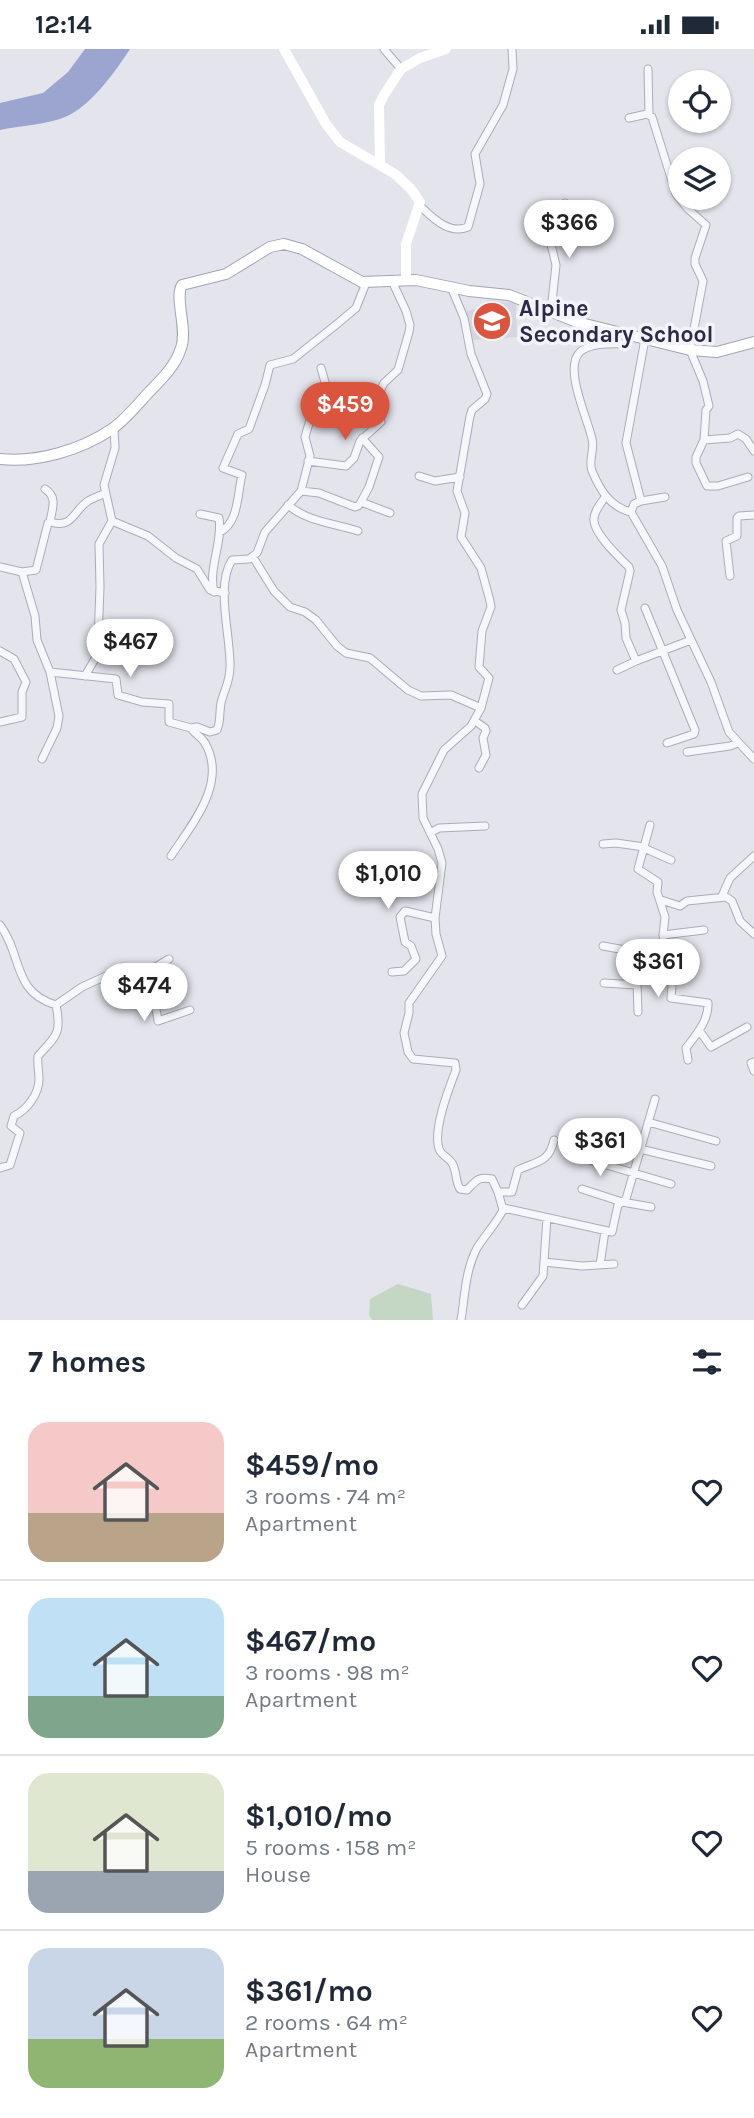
<!DOCTYPE html>
<html lang="en">
<head>
<meta charset="utf-8">
<style>
  :root { --surface:#fff; --page:#f6f6f7; --text:#1f2937; --muted:#747a83; --line:#e0e1e3; --accent:#db543e }
  body { margin:0; font-family:Karla,sans-serif; background:var(--page); color:var(--text); height:100vh; display:flex; flex-direction:column; font-size:26px; white-space:nowrap }
  * { box-sizing:border-box; margin:0 }
  p { font-size:23px; color:var(--muted) }
  .icon { flex:none; width:38px; height:38px; fill:none; stroke:currentColor; stroke-width:2; stroke-linecap:round; stroke-linejoin:round }
  .map { position:relative; height:1271px; overflow:hidden }
  .sheet { display:flex; flex-direction:column; background:var(--surface); flex:1 }
  .sheet>* { flex:none }
  .buttons { position:absolute; left:668px; top:21px; display:grid; gap:14px }
  .buttons a { display:grid; place-items:center; width:63px; height:63px; border-radius:50%; background:var(--surface); box-shadow:0 2px 5px #0004; font-size:35px }
  .price { position:absolute; translate:-50% -60px; padding:0 16px; border-radius:24px; background:#fff; color:#222; font-size:23px; line-height:46px; filter:drop-shadow(0 2px 4px #0008) }
  .price::after { content:''; position:absolute; left:50%; top:42px; width:21px; height:16px; margin-left:-10px; background:inherit; clip-path:polygon(0 0,100% 0,50% 100%) }
  .price.on { background:var(--accent); color:#fff }
  ul { padding:0; list-style:none }
  li { display:flex; align-items:center; gap:21px; height:175px; padding:0 28px }
  li+li { border-top:2px solid var(--line) }
  li span { display:grid; place-items:center; flex:none; width:196px; height:140px; border-radius:21px; color:#555 }
  li>.icon { margin-inline-start:auto }
  span .icon { width:84px; height:84px; fill:#fffc; stroke-width:1 }
  li b { font-size:30px }
  h2 { display:flex; justify-content:space-between; align-items:center; height:84px; padding:0 28px; font-size:30px }
  .status { display:flex; justify-content:space-between; align-items:center; height:49px; padding:0 35px; background:var(--surface); direction:ltr }
  .status svg { height:19px; fill:currentColor }
  .map>svg:first-child { display:block }
  .built { fill:#d4d6e2 }
  .green { fill:#c3d7c4 }
  .water { fill:#9ba5cf }
  .lines { fill:none; stroke-linecap:round; stroke-linejoin:round }
  .street-casing { stroke:#abacba; stroke-width:9 }
  .primary-casing { stroke:#a1a4b9; stroke-width:12 }
  .street { stroke:#f6f7fa; stroke-width:7 }
  .secondary { stroke:#fff; stroke-width:10 }
  .primary { stroke:#fff; stroke-width:10 }
  .labels { text-anchor:middle; stroke-width:7; stroke-linejoin:round; paint-order:stroke }
  .poi-label { font-size:23px; font-weight:bold; fill:#292b47; stroke:#f3f4f9; text-anchor:start }
</style>
</head>
<body>
<div class="status"><b>12:14</b><svg viewBox="0 0 49 12"><path d="M0 12V9h3v3zM5 12V6h3v6zM10 12V3h3v9zM15 12V0h3v12zM26 1h20v11H26zM47 4h2v5h-2z"/></svg></div>
<div class="map">
<svg width="754" height="1271" viewBox="0 0 754 1271">
  <rect width="100%" height="100%" fill="#e3e4ec"/>
  <path class="built" d="M487,251L516,254L517,288L473,291L466,262L480,259V256L487,255Z"/>
  <path class="green" d="M398,1235L431,1245L433,1271H372L369,1266L370,1250Z"/>
  <path class="water" d="M85,0H130C116,22 90,58 65,68C48,75 19,77 0,81V54L43,44L68,23Z"/>
  <g class="lines">
    <g class="street-casing">
      <path id="street" d="M384,0L401,20
        M648,20L649,66
        M629,69L647,65L652,68L676,145L688,160L706,176L695,209V215L703,232L690,301L703,332L709,357L706,361L704,391L696,408V414L707,437H718L748,428
        M420,157C433,169 449,186 468,178L480,135L475,105L503,56L513,20L512,0
        M451,238L464,269L471,305L487,345L485,350L472,361L470,367L457,442L465,464L461,488L481,519L490,552L491,558L482,582L479,618L489,629L481,659
        M551,262L556,216L548,183L557,164L565,154
        M645,290L626,394L641,452L634,455L631,463L662,517L677,561L711,633L729,683L754,710
        M321,319L332,358
        M704,391L730,389L738,385L746,390L754,402
        M308,412L346,417L354,409L360,392L381,373L374,354
        M419,427L435,432L460,428
        M45,440C58,448 52,460 50,473C73,480 73,462 88,452C93,449 99,447 104,445
        M301,442L319,444L355,458L358,457L361,453L390,464
        M606,447C601,454 593,463 594,472C595,486 619,508 629,518L630,522L621,561L625,574L626,589L636,612L691,591
        M641,452L665,448
        M361,453L369,438L379,408L362,389
        M288,456C308,473 334,474 358,482
        M631,463C610,458 600,441 592,422C588,411 595,401 592,390C588,370 563,319 580,303C591,293 614,295 627,295L633,286
        M200,465L219,469C223,494 208,518 214,543
        M112,472L148,487L176,509L197,520L210,541L225,544
        M220,483C239,473 237,446 242,426L223,419L238,385L249,380L265,336L270,316L293,310L337,275L356,259L366,234
        M253,508L274,542L290,558L305,563L316,571L337,597L346,604L370,609L408,641L421,647L451,646L481,659L471,677L444,701L422,745L423,769L438,800L442,814L435,869L436,885L442,907L409,954V964L404,984L408,1003L413,1010L455,1014L456,1021C449,1039 431,1084 440,1102C443,1107 449,1109 452,1114C457,1122 455,1132 460,1140L467,1141C476,1132 478,1127 492,1130L498,1143
        M0,518L22,523L35,567L37,591L50,623L59,667L57,679L42,710
        M22,523L36,521L48,474L50,473
        M730,527L726,492L737,487V469L739,467L754,466
        M645,559L695,681L694,685L667,694
        M0,602L14,610L26,633L22,643V668L0,673
        M617,621L636,612
        M50,623L116,630L118,646L142,653L169,655V673L191,679
        M85,627L96,608L98,593L100,538L99,495L112,472L104,436L115,399L114,379
        M475,672L485,679L486,682L483,689L486,706L479,719
        M687,703L730,697L738,694
        M430,784L439,779L485,777
        M603,795L616,794L644,798L638,820L658,833L657,843L665,868L663,886L672,936L671,949L708,954C709,971 696,986 686,999L688,1011
        M644,798L650,776
        M644,799L671,811
        M171,807C192,775 228,734 205,694C201,687 194,685 191,679L197,678L210,683L217,681C221,672 219,664 221,654C224,641 230,633 230,618C231,587 215,537 232,511L249,510L257,504L265,483L301,442L310,407L305,388L310,371L326,361L345,354H374L384,334L398,321L409,283L410,276L406,262L392,232
        M722,847L730,829L754,807
        M661,851L680,857L687,852L726,848L732,852L740,872L754,885
        M0,876C23,907 12,943 56,956
        M663,886L704,881
        M603,897L636,903L666,900
        M636,903L638,963
        M122,918C127,925 129,937 135,943C149,956 155,946 158,972L190,961
        M124,920H152L169,910
        M392,923L404,922L416,910L411,897L405,893L400,868L405,862L435,869
        M604,934L637,936
        M146,949L179,937
        M699,981L711,998L747,978
        M754,1013L751,1014L754,1022
        M648,1073L716,1092
        M610,1090L641,1099
        M640,1100L711,1117
        M576,1107L671,1135
        M0,1119L10,1116L20,1084L11,1077L14,1067C27,1061 39,1045 39,1030C39,1022 37,1015 38,1007C56,987 62,985 56,956L82,938L106,927
        M582,1140L622,1153L651,1158
        M504,1159L612,1183L618,1156L626,1150L655,1050
        M544,1213L582,1217L614,1215
        M600,1216L605,1182
        M522,1256L543,1227L547,1169
        M461,1271C465,1247 465,1222 477,1199C485,1186 496,1175 503,1161L498,1143H512L518,1121C537,1112 549,1114 554,1091"/>
    </g>
    <g class="primary-casing">
      <path id="primary" d="M0,410C37,414 81,401 112,380C126,370 138,355 150,342C162,330 176,316 181,299C188,280 174,249 182,236L226,225L270,198L284,195L302,200L362,233L416,231L469,242L509,246L577,273L690,301L717,303L754,293"/>
    </g>
    <use href="#street" class="street"/>
    <path class="secondary" d="M284,0L326,75L340,93L395,125L411,140L420,153L406,195V230
      M380,114L379,56L384,46L401,20L420,9L446,0"/>
    <use href="#primary" class="primary"/>
  </g>
  <defs>
    <g id="school-disc" transform="scale(2.0125)"><circle r="9.5" fill="#db543e" stroke="#f3f4f9"/><path d="M0-5L7-2L0 1L-7-2ZM-4 1L0 2.5L4 1V4Q0 6-4 4Z" fill="#fff"/></g>
  </defs>
  <g fill-rule="evenodd">
    <use href="#school-disc" x="492" y="272"/>
  </g>
  <g class="labels">
    <g class="poi-label">
      <text x="519" y="267">Alpine<tspan x="519" dy="26">Secondary School</tspan></text>
    </g>
  </g>
</svg>
<div class="buttons">
<a><svg class="icon" aria-label="locate" viewBox="0 0 24 24"><circle cx="12" cy="12" r="6"/><path d="M12 2v4M12 18v4M2 12h4M18 12h4"/></svg></a>
<a><svg class="icon" aria-label="layers" viewBox="0 0 24 24"><path d="M12 4l9 5-9 5-9-5zM3 14l9 5 9-5"/></svg></a>
</div>
<b class="price" style="left:569px;top:211px">$366</b>
<b class="price on" style="left:345px;top:393px">$459</b>
<b class="price" style="left:130px;top:630px">$467</b>
<b class="price" style="left:388px;top:862px">$1,010</b>
<b class="price" style="left:658px;top:950px">$361</b>
<b class="price" style="left:144px;top:974px">$474</b>
<b class="price" style="left:600px;top:1129px">$361</b>
</div>
<section class="sheet">
<h2>7 homes<svg class="icon" aria-label="filters" viewBox="0 0 24 24"><path d="M4 7h16M4 17h16"/><circle cx="9" cy="7" r="2"/><circle cx="15" cy="17" r="2"/></svg></h2>
<ul>
<li><span style="background:linear-gradient(#f6c9c9 65%,#b9a48a 0)"><svg class="icon" aria-label="home" viewBox="0 0 24 24"><path d="M3 11l9-7 9 7M6 9v11h12V9"/></svg></span><div><b>$459/mo</b><p>3 rooms · 74 m²</p><p>Apartment</p></div><svg class="icon" aria-label="heart" viewBox="0 0 24 24"><path d="M12 20l-8-8c-3-5 5-10 8-4 3-6 11-1 8 4z"/></svg></li>
<li><span style="background:linear-gradient(#bfe0f5 70%,#7fa58c 0)"><svg class="icon" aria-label="home" viewBox="0 0 24 24"><path d="M3 11l9-7 9 7M6 9v11h12V9"/></svg></span><div><b>$467/mo</b><p>3 rooms · 98 m²</p><p>Apartment</p></div><svg class="icon" aria-label="heart" viewBox="0 0 24 24"><path d="M12 20l-8-8c-3-5 5-10 8-4 3-6 11-1 8 4z"/></svg></li>
<li><span style="background:linear-gradient(#dfe7d0 70%,#9aa5b1 0)"><svg class="icon" aria-label="home" viewBox="0 0 24 24"><path d="M3 11l9-7 9 7M6 9v11h12V9"/></svg></span><div><b>$1,010/mo</b><p>5 rooms · 158 m²</p><p>House</p></div><svg class="icon" aria-label="heart" viewBox="0 0 24 24"><path d="M12 20l-8-8c-3-5 5-10 8-4 3-6 11-1 8 4z"/></svg></li>
<li><span style="background:linear-gradient(#c9d6e8 65%,#8fb573 0)"><svg class="icon" aria-label="home" viewBox="0 0 24 24"><path d="M3 11l9-7 9 7M6 9v11h12V9"/></svg></span><div><b>$361/mo</b><p>2 rooms · 64 m²</p><p>Apartment</p></div><svg class="icon" aria-label="heart" viewBox="0 0 24 24"><path d="M12 20l-8-8c-3-5 5-10 8-4 3-6 11-1 8 4z"/></svg></li>
</ul>
</section>
</body>
</html>
